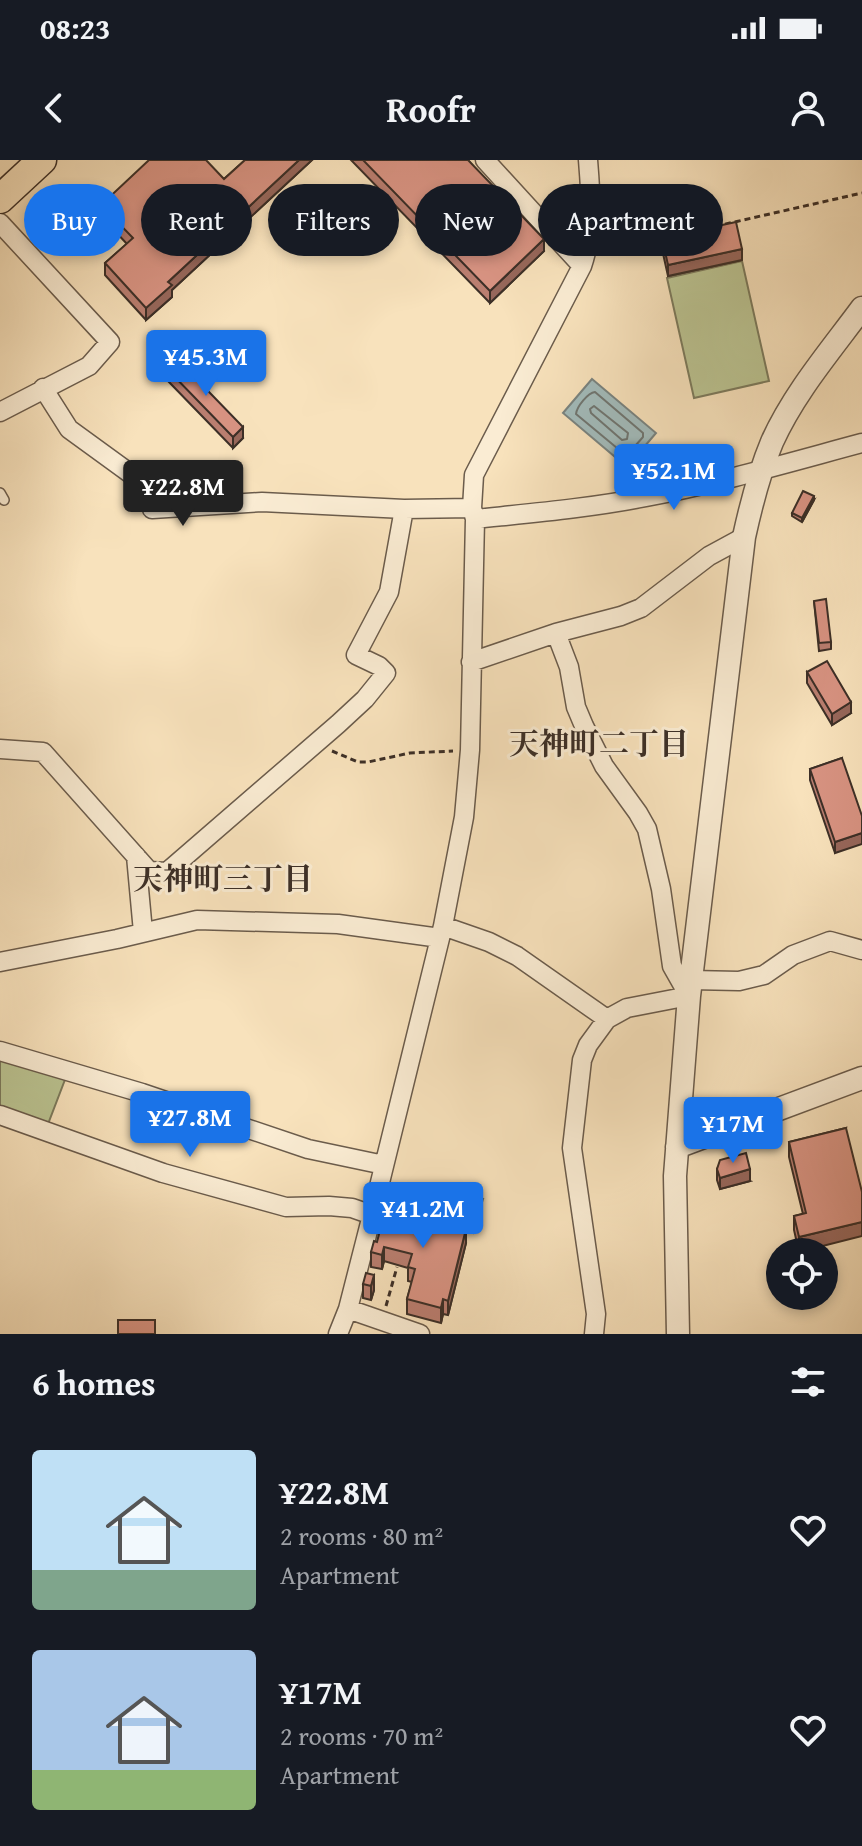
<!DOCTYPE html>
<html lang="en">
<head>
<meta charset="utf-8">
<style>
  :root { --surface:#171b24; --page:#242831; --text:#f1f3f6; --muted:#9ea1a6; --accent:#1a73e8 }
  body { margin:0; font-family:"Gentium Book Plus","Noto Serif JP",serif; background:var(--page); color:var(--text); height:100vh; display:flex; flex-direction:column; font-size:30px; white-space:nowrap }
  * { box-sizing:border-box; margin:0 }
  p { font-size:26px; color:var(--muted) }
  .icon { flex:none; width:44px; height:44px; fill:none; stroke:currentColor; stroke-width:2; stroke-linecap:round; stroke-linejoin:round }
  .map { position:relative; height:1174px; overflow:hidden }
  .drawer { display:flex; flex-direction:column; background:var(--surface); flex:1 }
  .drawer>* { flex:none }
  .top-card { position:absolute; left:24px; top:24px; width:814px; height:72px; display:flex; gap:16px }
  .controls { position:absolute; left:766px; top:1078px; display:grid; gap:16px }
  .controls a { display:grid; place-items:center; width:72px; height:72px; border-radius:50%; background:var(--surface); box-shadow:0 4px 12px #0003; font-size:40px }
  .price { position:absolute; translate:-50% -68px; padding:0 18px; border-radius:8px; background:var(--accent); color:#fff; font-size:26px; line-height:52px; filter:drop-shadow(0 2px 4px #0008) }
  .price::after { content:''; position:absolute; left:50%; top:48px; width:24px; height:18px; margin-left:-12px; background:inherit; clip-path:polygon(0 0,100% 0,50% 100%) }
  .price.on { background:#222; color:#fff }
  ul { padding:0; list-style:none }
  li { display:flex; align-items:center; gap:24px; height:200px; padding:0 32px }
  li span { display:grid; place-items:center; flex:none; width:224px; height:160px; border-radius:8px; color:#555 }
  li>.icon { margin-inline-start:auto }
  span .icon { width:96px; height:96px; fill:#fffc; stroke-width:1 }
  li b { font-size:34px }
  h2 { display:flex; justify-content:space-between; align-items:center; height:96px; padding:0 32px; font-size:34px }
  .chip { padding:0 28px; border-radius:36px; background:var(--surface); box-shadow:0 4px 12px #0003; font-size:28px; line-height:72px }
  .chip.on { background:var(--accent); color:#fff }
  .status { display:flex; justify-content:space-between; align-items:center; height:56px; padding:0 40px; background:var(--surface); direction:ltr }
  .status svg { height:22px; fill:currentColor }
  header { display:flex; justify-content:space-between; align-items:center; height:104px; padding:0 32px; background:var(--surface); font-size:36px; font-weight:700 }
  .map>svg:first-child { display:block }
  .green { fill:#bbc492; stroke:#7c7a5c; stroke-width:2 }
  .water { fill:#a2bbbb; stroke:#798380; stroke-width:2 }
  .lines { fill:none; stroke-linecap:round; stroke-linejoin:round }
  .shore { stroke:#6f7571; stroke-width:2 }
  .service-casing { stroke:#6b5c4c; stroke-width:12 }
  .minor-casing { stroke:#6b5c4c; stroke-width:21 }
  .tertiary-casing { stroke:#6b5c4c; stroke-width:25 }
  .primary-casing { stroke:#3c2f27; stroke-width:31 }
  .path { stroke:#3c2f27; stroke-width:3; stroke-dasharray:6 4; stroke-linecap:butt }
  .service { stroke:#faecd3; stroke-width:9 }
  .minor { stroke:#faecd3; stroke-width:18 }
  .tertiary { stroke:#faecd3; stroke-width:22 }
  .primary { stroke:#f8e2bc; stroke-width:28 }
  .wall { fill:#ba7e70; stroke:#3c2f27; stroke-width:2 }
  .shaded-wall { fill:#97675b; stroke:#3c2f27; stroke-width:2 }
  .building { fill:#d89382; stroke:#3c2f27; stroke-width:2 }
  .labels { text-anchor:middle; stroke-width:6; stroke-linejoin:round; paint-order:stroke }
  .neighbourhood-label { font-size:30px; font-weight:bold; fill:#3c2f27; stroke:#faecd3 }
</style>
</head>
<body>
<div class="status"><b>08:23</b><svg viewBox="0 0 49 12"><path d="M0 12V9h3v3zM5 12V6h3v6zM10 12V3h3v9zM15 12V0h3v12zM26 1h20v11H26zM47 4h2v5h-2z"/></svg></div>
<header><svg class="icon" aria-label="back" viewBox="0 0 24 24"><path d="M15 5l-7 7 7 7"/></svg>Roofr<svg class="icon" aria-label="person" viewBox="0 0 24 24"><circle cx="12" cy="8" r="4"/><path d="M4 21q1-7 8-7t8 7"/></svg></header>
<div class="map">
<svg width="862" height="1174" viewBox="0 0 862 1174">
  <rect width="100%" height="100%" fill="#f8e2bc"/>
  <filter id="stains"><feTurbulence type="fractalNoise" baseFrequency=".0025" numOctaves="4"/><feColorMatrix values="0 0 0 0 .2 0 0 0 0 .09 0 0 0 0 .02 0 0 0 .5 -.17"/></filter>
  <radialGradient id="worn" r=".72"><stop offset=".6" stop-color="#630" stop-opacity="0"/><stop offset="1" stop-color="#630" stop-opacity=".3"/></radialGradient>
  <path class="green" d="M742,101L769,221L694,238L667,118Z
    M0,900L66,917L48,964L0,947Z
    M384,1033L483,1039L473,1073L380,1049Z"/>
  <path class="water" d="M592,219L656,273L627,307L563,253Z"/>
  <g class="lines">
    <path class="shore" d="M595,232L643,273V277L628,294L623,293L576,254C577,246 588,233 595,232Z
      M594,246L628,273L627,279L622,280L591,253L590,249Z"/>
    <g class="service-casing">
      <path id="service" d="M0,333L4,340"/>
    </g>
    <g class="minor-casing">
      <path id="minor" d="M485,0L582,106
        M0,63L110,182L89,206L0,252
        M43,228L69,269L135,317L149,331L152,349L262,342L404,349L472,348
        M475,359C532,353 590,348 646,337C719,323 791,302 862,283
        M556,473L569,507L576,547L584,566L604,606L638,653L647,669L661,729L672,806L689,836L627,848L607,859L588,885L582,900L572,988L596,1154L594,1174
        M471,502L556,473L621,456L641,448L709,396L744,377
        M0,589L43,592L149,711L167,712L338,564L365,539L386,513L379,506L356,495L389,432L404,349
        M136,696L143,772
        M443,766L489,782L517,796L607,859
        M0,802L117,779L197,760L338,764L440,778
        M691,820L739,821L764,815L793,795L830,781L862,790
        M0,891L142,933L308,989L384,1005
        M0,955L163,1013L286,1047L329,1046L352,1048L372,1055
        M348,1149L420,1174
        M338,1174L348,1149L372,1055L443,766L464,657L470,590L475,359L472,348L474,315L582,106C594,71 591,37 588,0"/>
    </g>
    <g class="tertiary-casing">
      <path id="tertiary" d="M677,987L862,918
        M678,1174L675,1016L689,836L744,377C751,345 759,313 772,282C794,233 831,190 862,148"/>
    </g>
    <g class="primary-casing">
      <path id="primary" d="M0,39L42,0"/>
    </g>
    <path class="path" d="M686,73L862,33
      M600,91L663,78
      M332,591L358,602H368L410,593L453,591
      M386,1146L397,1107"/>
    <use href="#service" class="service"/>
    <use href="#minor" class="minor"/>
    <use href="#tertiary" class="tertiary"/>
    <use href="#primary" class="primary"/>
  </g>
  <path class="wall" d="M245,0H312L172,130V137L146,160L105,115V103L127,84L101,56V45L224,19Z
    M351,0H468L544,91L490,143Z
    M662,78L742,100L668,116L662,89Z
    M168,210L243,278L233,288L168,221Z
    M814,340L802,362L792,356V353Z
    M814,441L831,482V489L819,491Z
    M807,512L851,553L832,565L807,523Z
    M842,598L835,693L810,620V609Z
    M846,968L799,1092L794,1070V1056L803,1054L789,997V982Z
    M717,1009L750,1021L720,1029L717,1020Z
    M429,1060L466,1083L448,1155L443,1154L441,1163L407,1154V1139L412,1122L408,1121V1108L384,1101L382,1109L371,1107V1092L377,1082Z
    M374,1115V1130L371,1140L363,1138V1124Z"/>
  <path class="shaded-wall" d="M299,0H312L172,130V137L146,160V148L168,122Z
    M544,79V91L490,143V131Z
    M742,89V100L668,116V105Z
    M243,267V278L233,288V277Z
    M814,336V340L802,362V358Z
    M851,542V553L832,565V554Z
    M862,673V684L835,693V682Z
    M750,1009V1021L720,1029V1018Z
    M862,1062V1076L799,1092V1077Z
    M466,1069V1083L448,1155V1141Z
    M384,1087V1101L382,1109V1095Z
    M374,1115V1130L371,1140V1126Z
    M443,1139V1154L441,1163V1148Z"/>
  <path class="building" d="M149,0H206L224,19L245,0H299L168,122L172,125L146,148L105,103L133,78L101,45Z
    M363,0H468L544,79L490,131Z
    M736,62L742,89L668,105L662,78Z
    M178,200L243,267L233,277L168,210Z
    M803,331L814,336L802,358L792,353Z
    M826,439L831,482L819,483L814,441Z
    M827,501L851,542L832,554L807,512Z
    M842,598L862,656V673L835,682L810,609Z
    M846,968L862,1032V1062L799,1077L794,1056L806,1053L789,982Z
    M746,993L750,1009L720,1018L717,1009L720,1000Z
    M388,1039L429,1050L427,1059L466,1069L448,1141L443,1139L441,1148L407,1139L415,1109L408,1107L412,1094L384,1087L382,1095L371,1092L374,1081L377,1082Z
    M366,1113L374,1115L371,1126L363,1124Z
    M118,1160H155V1174H118Z"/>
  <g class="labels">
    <g class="neighbourhood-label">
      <text x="599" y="594">天神町二丁目</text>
      <text x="223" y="729">天神町三丁目</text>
    </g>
  </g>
  <rect width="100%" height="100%" filter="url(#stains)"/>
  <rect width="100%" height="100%" fill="url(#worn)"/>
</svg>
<div class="controls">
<a><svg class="icon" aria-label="locate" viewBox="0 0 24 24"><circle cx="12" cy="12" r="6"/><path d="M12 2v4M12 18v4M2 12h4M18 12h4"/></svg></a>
</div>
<b class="price" style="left:206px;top:238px">¥45.3M</b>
<b class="price" style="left:674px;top:352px">¥52.1M</b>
<b class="price on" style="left:183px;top:368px">¥22.8M</b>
<b class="price" style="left:190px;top:999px">¥27.8M</b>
<b class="price" style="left:733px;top:1005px">¥17M</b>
<b class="price" style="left:423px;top:1090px">¥41.2M</b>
<div class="top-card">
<a class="chip on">Buy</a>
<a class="chip">Rent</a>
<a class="chip">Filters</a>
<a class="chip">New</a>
<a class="chip">Apartment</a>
</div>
</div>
<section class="drawer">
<h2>6 homes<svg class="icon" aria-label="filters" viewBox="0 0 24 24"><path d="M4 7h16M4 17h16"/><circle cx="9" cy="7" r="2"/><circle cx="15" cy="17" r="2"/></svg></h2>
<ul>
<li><span style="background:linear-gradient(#bfe0f5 75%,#7fa58c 0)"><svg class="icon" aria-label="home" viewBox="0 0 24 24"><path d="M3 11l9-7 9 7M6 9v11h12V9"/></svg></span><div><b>¥22.8M</b><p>2 rooms · 80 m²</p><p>Apartment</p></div><svg class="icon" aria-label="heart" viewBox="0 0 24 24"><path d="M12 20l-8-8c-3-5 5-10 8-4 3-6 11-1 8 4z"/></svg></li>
<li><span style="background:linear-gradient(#a9c7e8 75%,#8fb573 0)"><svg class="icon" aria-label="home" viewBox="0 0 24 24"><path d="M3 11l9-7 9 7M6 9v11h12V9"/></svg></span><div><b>¥17M</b><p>2 rooms · 70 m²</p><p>Apartment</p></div><svg class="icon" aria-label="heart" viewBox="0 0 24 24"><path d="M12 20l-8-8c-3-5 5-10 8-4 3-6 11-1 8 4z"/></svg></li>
</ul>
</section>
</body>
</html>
